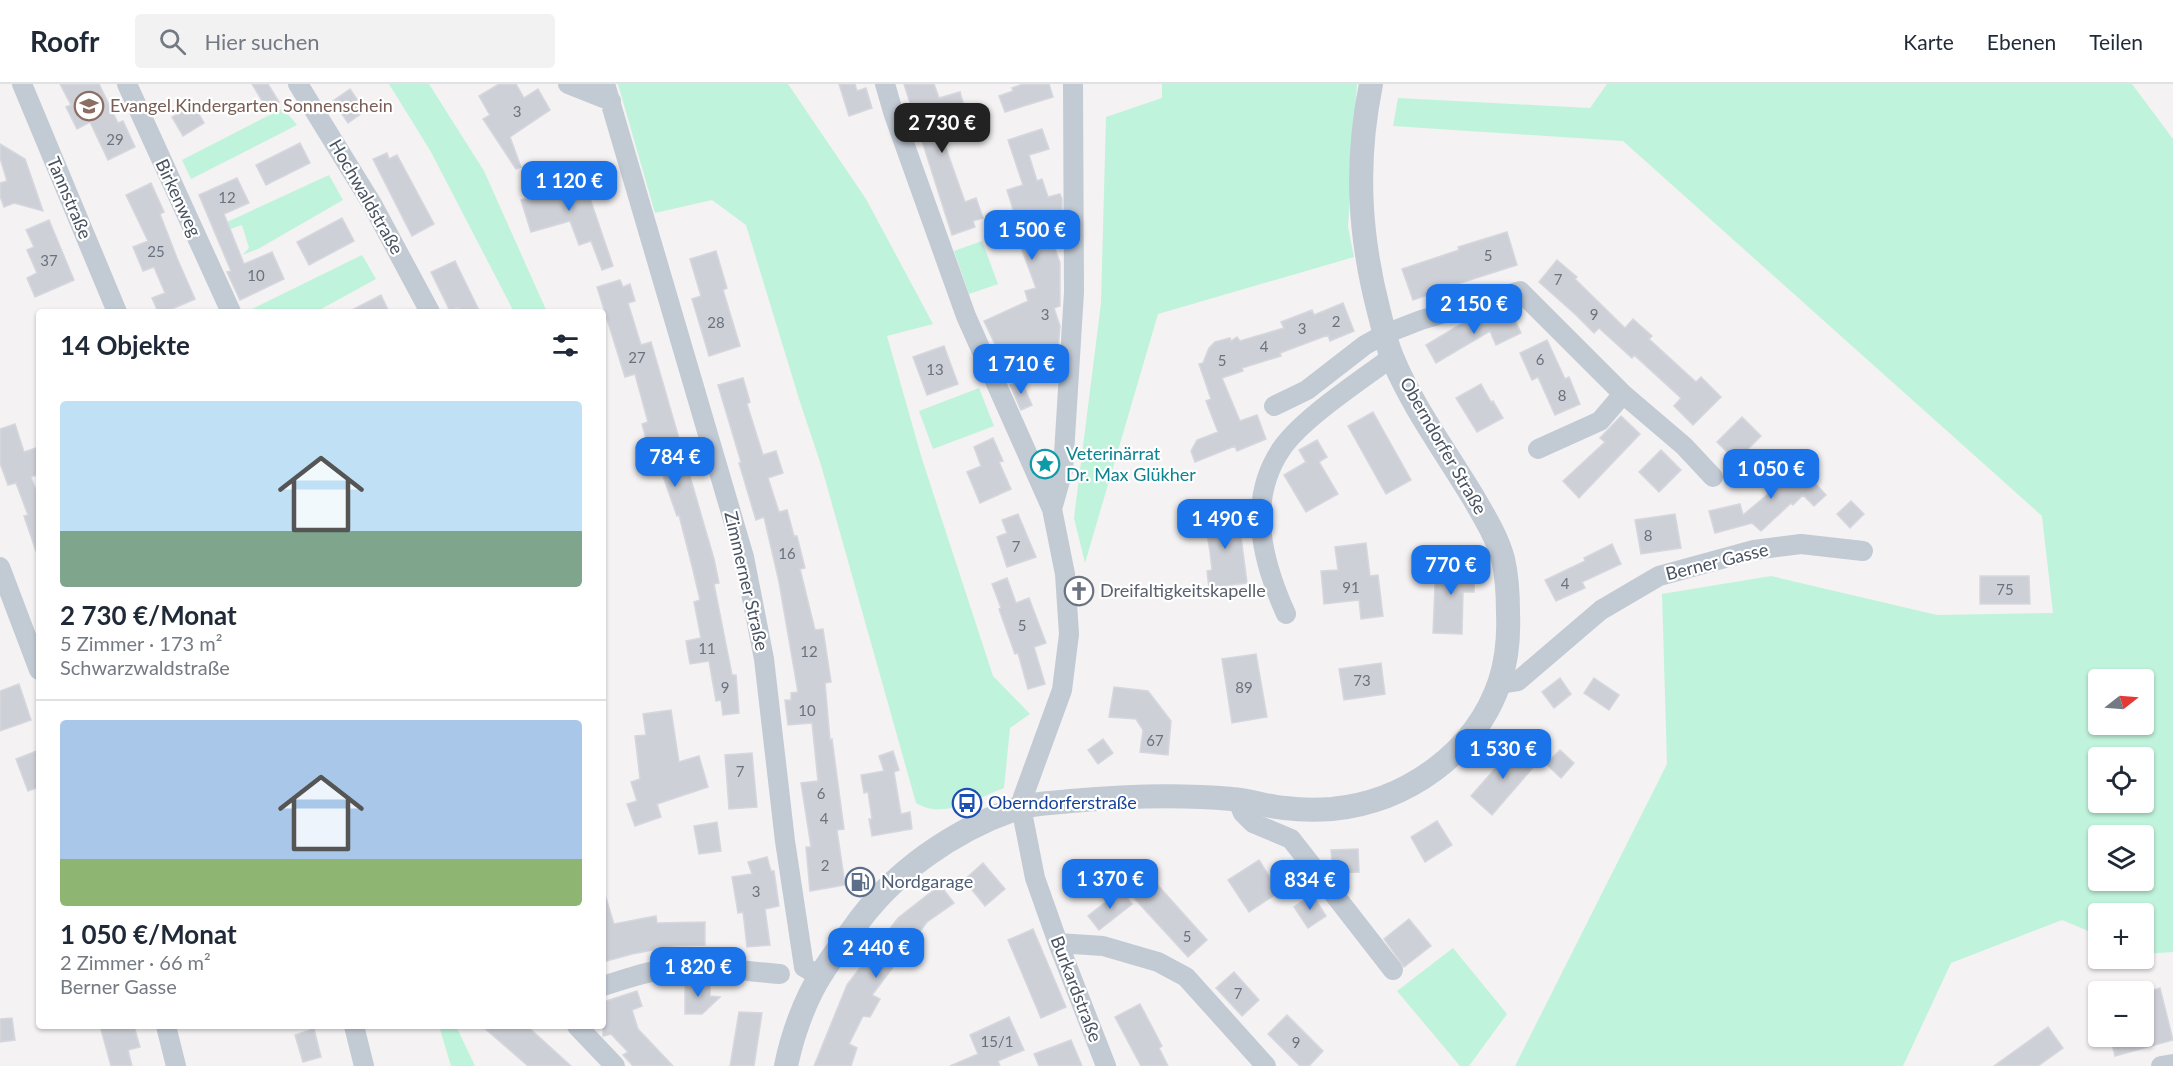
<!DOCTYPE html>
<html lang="de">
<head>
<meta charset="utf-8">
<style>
  :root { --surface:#fff; --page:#f2f2f3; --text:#1f2937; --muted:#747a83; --line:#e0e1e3; --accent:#1a73e8 }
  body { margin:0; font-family:Lato,sans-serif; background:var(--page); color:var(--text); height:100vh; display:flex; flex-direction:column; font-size:22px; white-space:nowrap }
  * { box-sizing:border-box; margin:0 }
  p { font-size:20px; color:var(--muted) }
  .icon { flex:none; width:33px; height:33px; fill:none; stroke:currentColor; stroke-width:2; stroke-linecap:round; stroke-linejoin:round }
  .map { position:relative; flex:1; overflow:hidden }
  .panel { position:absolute; left:36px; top:225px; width:570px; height:720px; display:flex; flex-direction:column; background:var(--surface); border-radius:6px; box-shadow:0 2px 4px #0004 }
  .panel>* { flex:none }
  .needle { width:39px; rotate:73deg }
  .tools { position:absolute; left:2088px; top:585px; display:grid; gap:12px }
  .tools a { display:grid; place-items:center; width:66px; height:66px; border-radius:6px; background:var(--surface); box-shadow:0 2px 4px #0004; font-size:30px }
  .price { position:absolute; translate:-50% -51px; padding:0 14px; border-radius:12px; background:var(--accent); color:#fff; font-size:20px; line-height:39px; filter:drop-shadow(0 2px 3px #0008) }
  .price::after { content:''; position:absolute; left:50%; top:36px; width:18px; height:14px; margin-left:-9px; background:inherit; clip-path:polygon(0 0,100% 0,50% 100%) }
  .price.current { background:#222; color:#fff }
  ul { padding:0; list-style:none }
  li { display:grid; align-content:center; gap:12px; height:318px; padding:0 24px }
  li+li { border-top:2px solid var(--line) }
  li span { display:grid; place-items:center; height:186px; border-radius:6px; color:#555 }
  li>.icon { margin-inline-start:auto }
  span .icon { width:108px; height:108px; fill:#fffc; stroke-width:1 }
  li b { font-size:26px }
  h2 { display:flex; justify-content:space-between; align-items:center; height:72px; padding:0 24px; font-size:26px }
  header { display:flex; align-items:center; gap:36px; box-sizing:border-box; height:84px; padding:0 30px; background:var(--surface); border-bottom:2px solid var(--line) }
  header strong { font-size:28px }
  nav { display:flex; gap:33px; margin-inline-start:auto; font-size:21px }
  .search { width:420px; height:54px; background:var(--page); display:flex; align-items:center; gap:15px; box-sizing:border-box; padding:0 21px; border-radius:6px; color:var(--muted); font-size:22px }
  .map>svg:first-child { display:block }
  .green { fill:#c0f3db; fill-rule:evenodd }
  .building { fill:#ced0d7; stroke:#d6d7de; stroke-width:1.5 }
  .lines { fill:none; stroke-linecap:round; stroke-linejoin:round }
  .minor { stroke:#c2cad4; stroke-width:20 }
  .tertiary { stroke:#c2cad4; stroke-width:24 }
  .labels { text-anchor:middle; stroke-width:4.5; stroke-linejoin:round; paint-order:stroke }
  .number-label { font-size:15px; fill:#6a727e }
  .education-label { font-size:18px; fill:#785e54; stroke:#fff; text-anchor:start }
  .street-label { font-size:18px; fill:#485261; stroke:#fff }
  .culture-label { font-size:18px; fill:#0d838f; stroke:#fff; text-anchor:start }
  .worship-label { font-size:18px; fill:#5b616d; stroke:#fff; text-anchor:start }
  .transit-label { font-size:18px; fill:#164399; stroke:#fff; text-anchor:start }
  .service-label { font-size:18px; fill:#4e5e75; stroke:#fff; text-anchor:start }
</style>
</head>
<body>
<header>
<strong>Roofr</strong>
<div class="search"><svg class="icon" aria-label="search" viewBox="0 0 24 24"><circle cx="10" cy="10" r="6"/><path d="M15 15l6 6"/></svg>Hier suchen</div>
<nav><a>Karte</a><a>Ebenen</a><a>Teilen</a></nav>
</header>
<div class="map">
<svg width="2173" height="982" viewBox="0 0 2173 982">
  <rect width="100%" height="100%" fill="#f4f2f2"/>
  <path class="green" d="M389,0H429L484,87L547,228H514L431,68Z
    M618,0H788L866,115L933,240L887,252L922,375L993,592L1030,630L1010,644L1004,704C977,714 943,736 916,719L821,381L800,318L746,141L712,116L655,129Z
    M1162,0H1357L1348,143L1354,173L1158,230L1085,479L1074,434L1101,219L1106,33L1162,14Z
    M1607,0H2132L2173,55V868L2144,870V830H2098V851L2062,836L1951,879L1903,982H1515L1667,680L1662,510L1771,492L1937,531L2053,529L2042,432L1623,57L1393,42L1398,14L1590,24ZM2098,596H2144V640H2098ZM2098,674H2144V718H2098ZM2098,752H2144V796H2098Z
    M283,24L297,41L191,95L182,76Z
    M329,91L343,116L258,165L242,171L249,164L242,141L216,150L214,144Z
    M982,157L998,200L969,210L954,167Z
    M362,171L376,195L323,224L315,228H253L252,225Z
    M979,304L994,342L933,365L919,327Z
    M1453,864L1507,930L1469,982H1460L1397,907Z
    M439,942H456L475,982H451Z"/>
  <path class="building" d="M60,0H99L118,39L123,37L135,63L108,76L90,38L77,45L66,23L71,21Z
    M252,0H268L279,18L267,25Z
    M499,0H516L524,14L538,5L550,26L510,53L521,83L516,85L483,35L490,31L479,12Z
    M839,0H855L857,7L866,4L872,24L849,32Z
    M904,0H934L939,14L960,8L964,22L937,30L944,53H942L965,118L976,114L983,134L973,137L975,143L952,151Z
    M1023,0H1049L1053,13L1005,28L999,12L1013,7L1012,4Z
    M350,5L365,27L348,39L333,17Z
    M194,21L204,39L183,52L172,33Z
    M1042,45L1049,65L1029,71L1037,97L1042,95L1048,113L1060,110L1062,115V128L1044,133L1060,179V222L1054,224L1060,242L1058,266L1035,264L1004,279L984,237L1028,217L1025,207L1036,204L1018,155L1022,154L1007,106L1023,101L1008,56Z
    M300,59L310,79L266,101L256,81Z
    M0,60L25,75L43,127L14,119L4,123L0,112V99L7,97L0,74Z
    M387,69L389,75L397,71L434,140L412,152L373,75Z
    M579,82L613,182L602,186L591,157L579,161L570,137L531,148L521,116L561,102L558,90Z
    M237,94L249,119L224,130L244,180L272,168L284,195L240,216L227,188L231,187L199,111Z
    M151,99L164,128L160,130L177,174L195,215L165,228H158L152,214L165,209L154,183L143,187L133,163L148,157L126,111Z
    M342,134L354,157L309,181L297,158Z
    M49,136L74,196L35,213L27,194L37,189L27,166L34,163L26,146Z
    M1507,148L1517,181L1451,202V203L1413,216L1402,185L1459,166L1458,163Z
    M716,167L727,204L723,206L740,262L709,272L692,215L701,212L690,175Z
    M1557,176L1577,193L1575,195L1625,244L1633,235L1652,252L1649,255L1696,298L1701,293L1721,313L1693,341L1674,322L1681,314L1634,271L1632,274L1599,244L1594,249L1576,231L1539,198Z
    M455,177L474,216L480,228H461L458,223L450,227L431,188Z
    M620,196L623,203L630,200L635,217L628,219L641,261L651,258L714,475L719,499L714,500L732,591H736L739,629L723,631L721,616L716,617L709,577L690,580L686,557L701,554L694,518L700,516L692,482L679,431L677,432L664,395L654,360L648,362L642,340L648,338L635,290L625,293L597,203Z
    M381,211L389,228H348Z
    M1343,219L1354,247L1330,257L1328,251L1280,269L1281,272L1242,284L1243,287L1222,294L1240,337L1257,331L1266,355L1237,367L1235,362L1195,378L1191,367L1197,356L1218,348L1206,317L1211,315L1199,280L1203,279L1209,264L1215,258L1230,254L1231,257L1237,253L1240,257L1284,244L1281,238L1312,226L1314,231Z
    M1509,224L1521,249L1496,261L1490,247L1436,279L1426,261L1466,237L1469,243Z
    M1547,256L1565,295L1569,293L1580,320L1555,331L1538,293L1532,296L1520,269Z
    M944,262L958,300L927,311L913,273Z
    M743,294L750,318L747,320L763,371L776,367L783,389L768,394L779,428L787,426L794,452H797L805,484L800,485L815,546L823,545L831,598L825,599L830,656L832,655L844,745L837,746L845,801L810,807L806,763H811L801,699L818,697L812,639L788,641L785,616H791V609L798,608L779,498L764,433L756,436L739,379L741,378L718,301Z
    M1021,296L1032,321L1021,326L1010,301Z
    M1481,300L1491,318L1493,317L1503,334L1477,348L1456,314Z
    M1373,328L1411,396L1386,410L1348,342Z
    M1621,332L1640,350L1579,414L1563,397L1605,358L1600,354Z
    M1742,333L1761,352L1736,377L1717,358Z
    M15,340L24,368L36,364L39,373V390L31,393L39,414V470H37L24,432L28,431L16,399L8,401L0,379V345Z
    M993,354L1003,377L999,378L1011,405L980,419L967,388L981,382L974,363Z
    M1317,356L1327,373L1319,378L1338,410L1306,428L1284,391L1306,378L1299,366Z
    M1661,366L1681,386L1659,408L1639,388Z
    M1789,371L1826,411L1814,422L1803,411L1793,421L1791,419L1761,447L1752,439L1715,449L1709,427L1740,420L1743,431L1784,397L1774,386Z
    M1851,417L1864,430L1850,444L1837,430Z
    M1238,429L1247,499L1209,504L1207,487L1212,486L1210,468L1207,450H1202L1199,434Z
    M1018,430L1036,473L1007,483L997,453L1007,449L1002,436Z
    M1675,430L1681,464L1641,470L1635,436Z
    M1366,459L1370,492L1378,491L1383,532L1361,535L1359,516L1324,520L1321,487L1338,486L1335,463Z
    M1612,460L1621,480L1582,498L1585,504L1556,517L1545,496L1585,477L1584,474Z
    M1436,479L1475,481L1474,508H1463L1462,550L1433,549Z
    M1980,492H2029L2030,520H1980Z
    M1007,494L1016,519L1029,514L1046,559L1034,563L1045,600L1028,605L1018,569L1015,570L999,525L1001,524L992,500Z
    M1256,570L1267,633L1232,639L1222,575Z
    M1381,579L1385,610L1344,616L1339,585Z
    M1560,594L1571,610L1554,624L1542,608Z
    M1594,594L1619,611L1609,626L1584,609Z
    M19,600L31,636L0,647V607Z
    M1114,603L1148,607L1171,637L1168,671L1140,668L1143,646L1136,635L1109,633Z
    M671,626L679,678L699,672L708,703L657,720L661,733L635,742L627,720L637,717L631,698L640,695L635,652L646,651L643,630Z
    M1103,655L1113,669L1098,680L1088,666Z
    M1515,662L1536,680L1492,731L1471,712Z
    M39,666V703L28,707L16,675Z
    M1560,666L1574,679L1561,694L1546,680Z
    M893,667L899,686L894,688L901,730L910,728L912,745L872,752L869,735H872L868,708L864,709L861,691L884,687L879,672Z
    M752,669L757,723L729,725L725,671Z
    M1437,737L1452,761L1425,778L1411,753Z
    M717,738L721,767L699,770L694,742Z
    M1358,765L1359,788L1333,789L1331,766Z
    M767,773L771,787H774L779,822L765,825L770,861L747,863L743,828L738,829L732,793L752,790L748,778Z
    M1259,776L1279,808L1249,828L1228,796Z
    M983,779L1005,805L985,822L964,796Z
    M1155,798L1207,856L1188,873L1135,815Z
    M940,801L954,819L927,838L872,911L880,915L870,933L863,932L849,960L857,964L851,982H814L847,901L898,834Z
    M1121,806L1132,820L1099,846L1088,832Z
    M1312,810L1326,832L1308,844L1294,823Z
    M603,814H606L614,840L656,832L657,839L705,838V861L674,862L632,870L603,878Z
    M1409,835L1431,862L1404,883L1384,855Z
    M1033,845L1066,923L1041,934L1008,856Z
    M1234,888L1259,916L1242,932L1216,904Z
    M685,899H710V912L720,913L702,930H685Z
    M2160,904L2173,956L2115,972L2110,952H2144V909Z
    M637,907L642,922L632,926L638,945L673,982H633L623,971L628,968L611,950L603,952V918Z
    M1140,920L1162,962L1159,964L1168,982H1141L1115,933Z
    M739,928L762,929L754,982H730Z
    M1287,931L1323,967L1309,982H1300L1268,950Z
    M1009,933L1024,966L998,977L1000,982H950L978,970L970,951Z
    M12,934L15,956L0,958V935Z
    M100,942H134L140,963L128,966L132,982H111Z
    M482,942H527L571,982H528Z
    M2048,943L2063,964L2038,982H1994Z
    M314,945L321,973L303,978L295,951Z
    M1071,956L1082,982H1039L1034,970Z"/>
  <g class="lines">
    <path class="minor" d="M22,0L117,228
      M127,0L231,228
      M298,0L372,120L430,228
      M568,0L611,17
      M605,0L744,473L764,575L785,757L804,883L820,892
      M885,0L894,31L966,232L1052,425L1065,490L1069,550L1062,606L1023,713L1021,723L1035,794L1058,859L1106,982
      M1274,322L1307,306L1365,261L1385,250L1421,236L1520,207L1623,310L1684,362L1713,393
      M1538,365L1600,337L1623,310
      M1052,425L1063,386L1074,208L1073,0
      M0,483L39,586
      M1286,530C1262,477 1246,416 1282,364C1304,333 1360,297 1392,273
      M1499,600L1518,597L1601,526L1659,492L1754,466L1801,460L1863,467
      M1237,715L1243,729L1253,739L1291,755L1393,886
      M1058,859L1103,862L1158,878L1186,893L1266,982
      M603,902C624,895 645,888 667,885C703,881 743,887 780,890
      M166,942L176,982
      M354,942L364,982
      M577,942L615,982
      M2161,982L2173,980"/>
    <path class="tertiary" d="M786,982C792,952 805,915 822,889C831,874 842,860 853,845C892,789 953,746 1018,724C1034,719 1054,719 1071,717C1125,712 1178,710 1232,715C1250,716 1268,723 1285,724C1300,726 1317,726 1332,725C1406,718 1476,669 1500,597C1507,575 1509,552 1508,529C1508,511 1507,492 1503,475C1497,453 1484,432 1473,413C1446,368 1412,322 1392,273C1386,259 1383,243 1379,228C1359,151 1355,79 1371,0"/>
  </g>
  <defs>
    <g id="school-ring" transform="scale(1.5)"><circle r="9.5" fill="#fff" stroke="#8d6e63" stroke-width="1.5"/><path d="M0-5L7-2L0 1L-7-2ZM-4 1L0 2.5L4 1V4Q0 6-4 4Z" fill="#8d6e63"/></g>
    <g id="sight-ring" transform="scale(1.5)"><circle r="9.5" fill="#fff" stroke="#0f9aa8" stroke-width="1.5"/><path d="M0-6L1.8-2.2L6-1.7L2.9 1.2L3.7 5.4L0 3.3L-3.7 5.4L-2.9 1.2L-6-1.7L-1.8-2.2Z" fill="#0f9aa8"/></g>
    <g id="church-ring" transform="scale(1.5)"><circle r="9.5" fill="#fff" stroke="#6b7280" stroke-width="1.5"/><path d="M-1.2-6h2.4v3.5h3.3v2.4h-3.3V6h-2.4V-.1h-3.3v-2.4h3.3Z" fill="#6b7280"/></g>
    <g id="bus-ring" transform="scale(1.5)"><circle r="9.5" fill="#fff" stroke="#1a4fb4" stroke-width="1.5"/><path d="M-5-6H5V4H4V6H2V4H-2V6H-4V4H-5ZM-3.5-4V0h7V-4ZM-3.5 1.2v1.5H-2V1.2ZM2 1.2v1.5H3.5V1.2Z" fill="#1a4fb4"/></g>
    <g id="fuel-ring" transform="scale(1.5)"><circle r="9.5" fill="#fff" stroke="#5c6f8a" stroke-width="1.5"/><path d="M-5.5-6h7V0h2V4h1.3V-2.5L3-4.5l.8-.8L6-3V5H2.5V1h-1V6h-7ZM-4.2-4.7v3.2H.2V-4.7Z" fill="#5c6f8a"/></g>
  </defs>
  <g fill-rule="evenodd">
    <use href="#school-ring" x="89" y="22"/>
    <use href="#sight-ring" x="1045" y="380"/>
    <use href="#church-ring" x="1079" y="507"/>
    <use href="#bus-ring" x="967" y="719"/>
    <use href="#fuel-ring" x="860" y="798"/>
  </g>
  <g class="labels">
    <g class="number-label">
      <text x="517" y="33">3</text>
      <text x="115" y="61">29</text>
      <text x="227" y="119">12</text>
      <text x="156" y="173">25</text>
      <text x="1488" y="177">5</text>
      <text x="49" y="182">37</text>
      <text x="256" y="197">10</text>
      <text x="1558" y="201">7</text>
      <text x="1045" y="236">3</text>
      <text x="1594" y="236">9</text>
      <text x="1336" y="243">2</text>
      <text x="716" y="244">28</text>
      <text x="1302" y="250">3</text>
      <text x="1264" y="268">4</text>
      <text x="637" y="279">27</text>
      <text x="1540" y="281">6</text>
      <text x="1222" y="282">5</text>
      <text x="935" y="291">13</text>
      <text x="1562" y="317">8</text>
      <text x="1648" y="457">8</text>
      <text x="1016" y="468">7</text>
      <text x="787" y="475">16</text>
      <text x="1565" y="505">4</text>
      <text x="1351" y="509">91</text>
      <text x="2005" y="511">75</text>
      <text x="1022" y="547">5</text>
      <text x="707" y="570">11</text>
      <text x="809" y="573">12</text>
      <text x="1362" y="602">73</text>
      <text x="725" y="609">9</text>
      <text x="1244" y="609">89</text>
      <text x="807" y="632">10</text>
      <text x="1155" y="662">67</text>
      <text x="740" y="693">7</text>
      <text x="821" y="715">6</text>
      <text x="824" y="740">4</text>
      <text x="825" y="787">2</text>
      <text x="756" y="813">3</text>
      <text x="1187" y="858">5</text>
      <text x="1238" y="915">7</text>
      <text x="997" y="963">15/1</text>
      <text x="1296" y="964">9</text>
    </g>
    <g class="education-label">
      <text x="110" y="28">Evangel.Kindergarten Sonnenschein</text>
    </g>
    <g class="street-label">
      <text transform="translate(366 113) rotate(60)" y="6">Hochwaldstraße</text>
      <text transform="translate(69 114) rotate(67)" y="6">Tannstraße</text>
      <text transform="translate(178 114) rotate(65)" y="6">Birkenweg</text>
      <text transform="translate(1443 362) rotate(60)" y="6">Oberndorfer Straße</text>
      <text transform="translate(1717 478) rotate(-14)" y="6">Berner Gasse</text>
      <text transform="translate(746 497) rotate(77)" y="6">Zimmerner Straße</text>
      <text transform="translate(1076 905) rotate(69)" y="6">Burkardstraße</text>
    </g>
    <g class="culture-label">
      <text x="1066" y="376">Veterinärrat<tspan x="1066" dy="21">Dr. Max Glükher</tspan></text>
    </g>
    <g class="worship-label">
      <text x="1100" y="513">Dreifaltigkeitskapelle</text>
    </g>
    <g class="transit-label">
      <text x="988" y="725">Oberndorferstraße</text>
    </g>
    <g class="service-label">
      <text x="881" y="804">Nordgarage</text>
    </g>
  </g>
</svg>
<div class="tools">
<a><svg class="needle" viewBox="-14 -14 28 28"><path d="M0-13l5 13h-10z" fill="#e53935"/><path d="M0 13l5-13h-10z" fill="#747a83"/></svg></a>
<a><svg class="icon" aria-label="locate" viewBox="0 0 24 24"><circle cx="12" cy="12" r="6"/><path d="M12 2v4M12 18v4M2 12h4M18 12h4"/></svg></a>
<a><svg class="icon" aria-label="layers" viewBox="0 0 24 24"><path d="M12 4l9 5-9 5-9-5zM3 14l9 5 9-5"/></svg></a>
<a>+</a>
<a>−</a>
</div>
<b class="price current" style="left:942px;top:70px">2 730 €</b>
<b class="price" style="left:569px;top:128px">1 120 €</b>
<b class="price" style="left:1032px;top:177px">1 500 €</b>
<b class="price" style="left:1474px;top:251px">2 150 €</b>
<b class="price" style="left:1021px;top:311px">1 710 €</b>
<b class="price" style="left:675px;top:404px">784 €</b>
<b class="price" style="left:1771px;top:416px">1 050 €</b>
<b class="price" style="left:1225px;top:466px">1 490 €</b>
<b class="price" style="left:1451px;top:512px">770 €</b>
<b class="price" style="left:1503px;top:696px">1 530 €</b>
<b class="price" style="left:1110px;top:826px">1 370 €</b>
<b class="price" style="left:1310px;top:827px">834 €</b>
<b class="price" style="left:876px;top:895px">2 440 €</b>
<b class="price" style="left:698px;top:914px">1 820 €</b>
<section class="panel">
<h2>14 Objekte<svg class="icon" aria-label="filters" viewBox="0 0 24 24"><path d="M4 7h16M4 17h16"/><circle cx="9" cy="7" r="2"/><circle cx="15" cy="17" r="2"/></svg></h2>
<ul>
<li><span style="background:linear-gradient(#bfe0f5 70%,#7fa58c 0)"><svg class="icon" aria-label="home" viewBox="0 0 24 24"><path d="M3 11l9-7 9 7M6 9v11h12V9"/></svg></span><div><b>2 730 €/Monat</b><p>5 Zimmer · 173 m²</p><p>Schwarzwaldstraße</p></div></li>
<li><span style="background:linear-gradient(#a9c7e8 75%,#8fb573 0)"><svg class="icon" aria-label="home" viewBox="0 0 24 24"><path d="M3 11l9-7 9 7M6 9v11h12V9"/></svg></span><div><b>1 050 €/Monat</b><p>2 Zimmer · 66 m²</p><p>Berner Gasse</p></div></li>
</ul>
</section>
</div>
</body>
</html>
